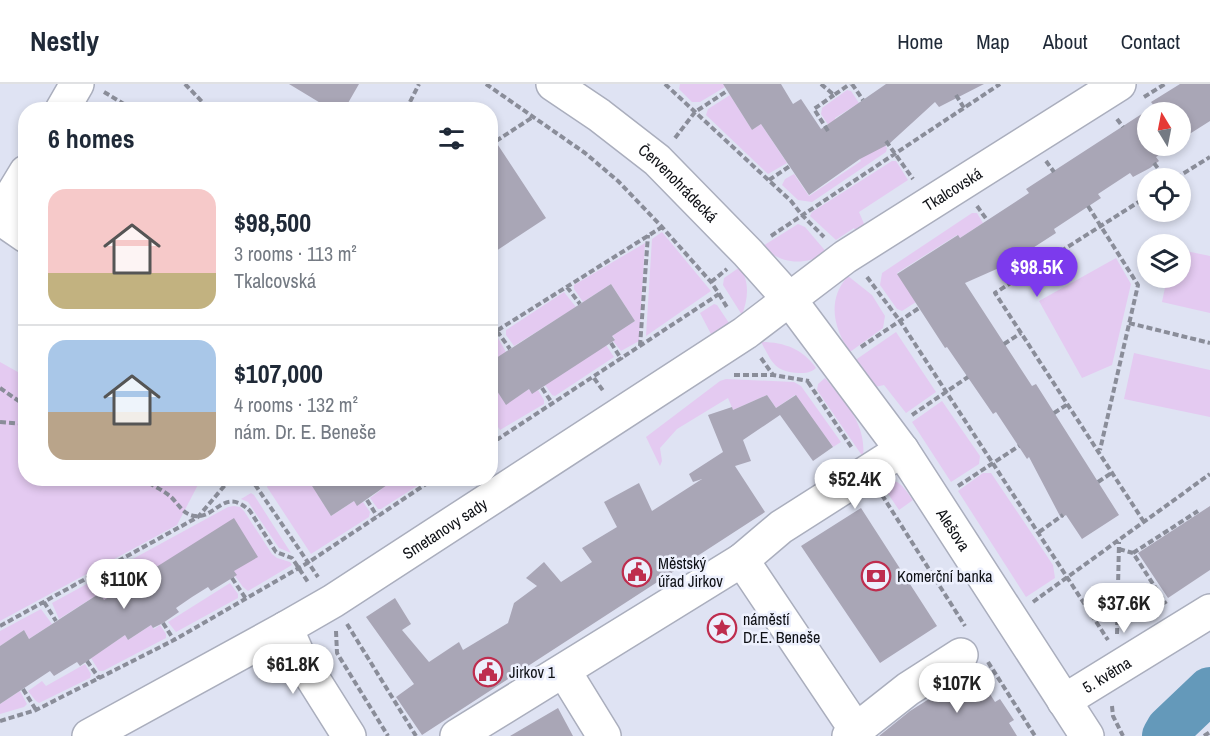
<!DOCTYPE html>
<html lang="en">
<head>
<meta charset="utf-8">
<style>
  :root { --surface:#fff; --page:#f2f2f3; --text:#1f2937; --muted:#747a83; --line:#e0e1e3; --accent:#7c3aed }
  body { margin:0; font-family:"Archivo Narrow",sans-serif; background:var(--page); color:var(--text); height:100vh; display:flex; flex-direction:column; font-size:22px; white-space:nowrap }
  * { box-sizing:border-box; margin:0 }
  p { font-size:20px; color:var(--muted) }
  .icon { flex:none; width:33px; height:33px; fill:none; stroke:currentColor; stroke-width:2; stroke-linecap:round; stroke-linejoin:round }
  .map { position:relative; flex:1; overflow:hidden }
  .panel { position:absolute; left:18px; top:18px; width:480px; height:384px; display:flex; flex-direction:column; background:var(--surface); border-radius:24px; box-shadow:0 3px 9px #0003 }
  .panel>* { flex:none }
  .needle { width:39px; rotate:350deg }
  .fabs { position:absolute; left:1137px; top:18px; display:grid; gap:12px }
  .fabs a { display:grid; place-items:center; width:54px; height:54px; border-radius:50%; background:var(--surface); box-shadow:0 3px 9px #0003; font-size:30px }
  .price { position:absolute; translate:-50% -51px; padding:0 14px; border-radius:21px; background:#fff; color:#222; font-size:20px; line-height:39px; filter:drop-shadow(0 2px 3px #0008) }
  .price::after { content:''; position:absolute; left:50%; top:36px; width:18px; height:14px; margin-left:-9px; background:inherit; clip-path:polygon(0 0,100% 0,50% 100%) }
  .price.active { background:var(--accent); color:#fff }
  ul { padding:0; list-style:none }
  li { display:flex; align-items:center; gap:18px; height:150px; padding:0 30px }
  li+li { border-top:2px solid var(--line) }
  li span { display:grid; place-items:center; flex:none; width:168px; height:120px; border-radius:18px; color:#555 }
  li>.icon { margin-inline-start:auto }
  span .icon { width:72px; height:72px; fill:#fffc; stroke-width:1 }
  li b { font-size:26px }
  h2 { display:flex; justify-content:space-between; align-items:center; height:72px; padding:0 30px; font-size:26px }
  header { display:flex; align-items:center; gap:36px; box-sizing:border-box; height:84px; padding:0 30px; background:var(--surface); border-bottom:2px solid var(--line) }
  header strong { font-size:28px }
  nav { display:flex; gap:33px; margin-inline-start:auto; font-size:21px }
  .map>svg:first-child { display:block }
  .green { fill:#e4caf1 }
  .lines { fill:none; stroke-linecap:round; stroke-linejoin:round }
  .river { stroke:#6499ba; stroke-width:46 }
  .building { fill:#a9a6b6 }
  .minor-casing { stroke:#aaaebd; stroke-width:36 }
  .path { stroke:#8a8d99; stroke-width:4; stroke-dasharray:6 3; stroke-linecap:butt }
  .minor { stroke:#fff; stroke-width:33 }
  .labels { text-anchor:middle; stroke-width:5; stroke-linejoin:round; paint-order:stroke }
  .street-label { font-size:16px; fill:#0f1116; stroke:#edf0fd }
  .poi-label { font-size:16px; fill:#0f1116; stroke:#edf0fd; text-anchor:start }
</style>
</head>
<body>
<header>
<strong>Nestly</strong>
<nav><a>Home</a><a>Map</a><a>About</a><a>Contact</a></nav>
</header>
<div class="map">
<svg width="1210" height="652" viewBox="0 0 1210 652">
  <rect width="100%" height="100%" fill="#dfe3f3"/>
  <path class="green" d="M680,0H723L725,3L700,18H692L679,5Z
    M847,6L851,7L859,19L835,34L837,41L831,45L821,30L822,24Z
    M730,11L752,46L761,40L787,79L768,90L706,31L708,25Z
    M883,59L887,64L886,68L812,118L798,116L782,101L785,95L794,90L809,112L861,77L856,69Z
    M892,77H896L908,96L859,128L865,142L858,151L854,144L836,156L810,132L812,128Z
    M972,129H977L983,139L960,154L957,151L897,189L916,218L902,227L897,225L880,201L882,189Z
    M798,140L805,143L828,170C801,181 785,181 761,163Z
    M662,148L711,207L646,252L652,155Z
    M645,159L639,257L621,267L613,257L615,255L612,251L635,237L611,200L583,218L574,205V201Z
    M1181,166L1210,172V229L1162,218L1167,194H1180Z
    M1116,174L1131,200L1112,281L1082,294L1039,217Z
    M740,183C750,199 748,214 742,231L723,201L724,194Z
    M848,192L872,211L885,232L883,244L850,268C833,244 827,215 848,192Z
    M564,208L576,223L514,262L506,251V246Z
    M714,220L717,221L731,242L712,252L700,229Z
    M896,248L936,308L906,329L884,301L875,303L854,277Z
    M494,254H498L506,268L491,278V256Z
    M761,258C784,258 803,265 816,284C810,289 806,289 799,289C774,288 772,278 761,258Z
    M606,261L614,273L555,312L552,311L545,301Z
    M1134,269L1210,286V333L1124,315Z
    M0,278L25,292L26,394L201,395L177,441L0,537Z
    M825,294C845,317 867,341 863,373L817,306L818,300Z
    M726,295L794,298L801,302L841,358L833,363L795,311L776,324L767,311L733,326L728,314L677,345L660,364L662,377L660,382L646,353L720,297Z
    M490,296L506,320L529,305L532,309L538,306L544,316V320L500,346L491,332Z
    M942,317L980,372L979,380L951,398L912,338Z
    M983,389H991L1053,481L1055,494L1026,513L958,407Z
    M274,395H308L331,432L354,417L357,421L363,418L370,428L369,433L311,470L267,403L268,399Z
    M389,395H428L381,425H378L370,414L382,405L380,401Z
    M878,395C900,395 901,400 913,416L899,426Z
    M251,409L254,411L291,469L279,464L248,418L241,415Z
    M234,422L240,423L244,427L272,470L277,474L290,478L292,481L248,507L243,503L235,492L104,516L100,509L59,535L52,519L228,423Z
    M230,499L238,510V514L176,548L168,538Z
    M41,525L52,540L29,555L24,546L0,562V547Z
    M151,541L154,545L160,541L166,550V554L103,587H99L91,574L125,551L128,556Z
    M85,580L91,590L90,594L39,619L36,617L28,607L42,597L46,602Z
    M20,607L27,620L24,623L0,630V620Z"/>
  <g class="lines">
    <path class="river" d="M1165,652L1169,645L1210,606"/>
  </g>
  <path class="building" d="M289,0H359L344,26H332Z
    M723,0H781L793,20L801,15L821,45L886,0H984L939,23L935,18L889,60L860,75L809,111L761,40L752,46Z
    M1180,0H1210V37L1180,56V28H1148V62H1173L1156,73L1159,77L1150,84L1133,93L1130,89L1098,110L1101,114L1054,145L1056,149L1008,180L965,199L1032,302L1036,300L1119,431L1082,455L1066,431L1061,434L1029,373L1027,375L996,328L993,330L947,263L945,264L897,190L958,151L960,154L1029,109L1026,105L1154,22L1151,18Z
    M490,49L546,134L490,171Z
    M611,200L635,237L612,252L615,256L532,310L529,305L506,321L490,296V278Z
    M767,311L776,324L796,311L833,363L813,377L780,331L743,356L751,377L735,382L765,428L422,651L396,613L414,600L366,533L395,514L411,540L402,546L429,578L459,558L463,566L508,539L514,519L537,502L526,494L544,478L561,498L592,478L582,464L617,443L604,418L639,399L652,427L702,395L693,398L689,390L723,368L708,331L732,323L733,326Z
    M307,394H397L357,422L354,417L331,432Z
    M1210,422V486L1168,514L1138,469Z
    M861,424L937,542L880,579L801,462Z
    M234,434L258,473L234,487L237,491L211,507L208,503L192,513L176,524L179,528L163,539L153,544L151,541L128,556L125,551L80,582L77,578L54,592L50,587L0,620V562L24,546L29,555L100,509L104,516Z
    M975,586L995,618L1000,615L1014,636L1009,639L1017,652H879L910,627Z
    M558,624L573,652H510Z"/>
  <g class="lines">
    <g class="minor-casing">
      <g id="minor">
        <path id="s1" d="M553,0L599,31L657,76L748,169L790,216L902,366L1087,652"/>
        <path d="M62,26L77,0"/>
        <path d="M0,131L26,88"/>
        <path d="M0,134L26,152"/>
        <path d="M742,476L856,646L849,652"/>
        <path d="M286,544L298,571L349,652"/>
        <path d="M564,587L604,652"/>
        <path id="s2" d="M1064,617L1210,527"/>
        <path d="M856,646L908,605L961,571"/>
        <path id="s3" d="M89,652L286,544L333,517L745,249L845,173L1119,0"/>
        <path d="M457,652L742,476L781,443L902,366"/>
      </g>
    </g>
    <path class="path" d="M185,0L210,26
      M486,0L585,69L618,97L662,143L711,198L719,210L498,355L490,344
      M665,0L791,117L801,130L824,153
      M821,0L834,11L850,0
      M852,0L863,16
      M104,8L134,26
      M956,11L964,24
      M1144,13L1165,0
      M406,26L419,0
      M1117,35L1123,43
      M828,47L814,25L834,11
      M675,54L695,28L727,7
      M496,57L533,33
      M886,57L913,95
      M1046,77L1054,88
      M1154,79L1165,94
      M1176,94L1210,73
      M769,96L790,82
      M977,122L987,136
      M1088,122L1138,201L1100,366
      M771,152L1000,0
      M867,193L900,237L1108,556
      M711,198L727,185
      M567,203L580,220
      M719,210L728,225
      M1129,239L1210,259
      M497,247L510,265
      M490,251L662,143
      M611,259L622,276
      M1004,260L1021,249
      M640,262L648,151
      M861,263L919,224
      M761,274L773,291L809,297
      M734,291H773
      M594,294L604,308
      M808,298L852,364
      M0,304L26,322
      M542,304L552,319
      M1054,329L1068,320
      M912,331L968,293
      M0,338L26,340
      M490,360L498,355
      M141,394C150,400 161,405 170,412C178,419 183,431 195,432C216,435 224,402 250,427L276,468L292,474L308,498
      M249,394L256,402L318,493
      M1098,398L1113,388
      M256,402L267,394
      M958,402L1019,362
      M882,411L965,542
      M367,416L377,432
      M1144,438L995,209L1148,112
      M1039,448L1063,431
      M1119,465L1133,469L1166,520
      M1133,469L1198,427
      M232,494L246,515
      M44,518L56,537
      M1033,518L1210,390
      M163,539L174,556
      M347,540L416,652
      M0,542L198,433L231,394
      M336,547L337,569L388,652
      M1117,550L1119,458
      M87,577L99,594
      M988,578L1035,652
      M23,605L36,626
      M1112,622L1113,632L1123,652
      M0,637L36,626L174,556L309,478L435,394
      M1204,652L1210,648"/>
    <use href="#minor" class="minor"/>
  </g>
  <defs>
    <g id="civic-ring" transform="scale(1.5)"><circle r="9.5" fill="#edf0fd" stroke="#be2d4e" stroke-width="1.5"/><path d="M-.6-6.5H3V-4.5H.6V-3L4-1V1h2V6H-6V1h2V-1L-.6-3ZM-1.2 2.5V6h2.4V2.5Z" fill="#be2d4e"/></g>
    <g id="bank-ring" transform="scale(1.5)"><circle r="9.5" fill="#edf0fd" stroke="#be2d4e" stroke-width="1.5"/><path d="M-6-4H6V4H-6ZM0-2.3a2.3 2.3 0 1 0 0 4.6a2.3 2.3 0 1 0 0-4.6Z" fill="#be2d4e"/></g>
    <g id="sight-ring" transform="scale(1.5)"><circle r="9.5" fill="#edf0fd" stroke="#be2d4e" stroke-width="1.5"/><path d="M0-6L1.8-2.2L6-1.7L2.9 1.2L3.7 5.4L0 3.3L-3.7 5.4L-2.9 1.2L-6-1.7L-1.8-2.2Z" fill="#be2d4e"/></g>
  </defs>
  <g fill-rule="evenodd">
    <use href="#civic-ring" x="637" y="488"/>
    <use href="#bank-ring" x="876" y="492"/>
    <use href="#sight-ring" x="722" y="544"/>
    <use href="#civic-ring" x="488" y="588"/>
  </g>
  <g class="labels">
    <g class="street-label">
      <text dy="6" stroke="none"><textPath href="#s1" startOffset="160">Červenohrádecká</textPath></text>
      <text dy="6" stroke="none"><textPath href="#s3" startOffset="1023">Tkalcovská</textPath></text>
      <text dy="6" stroke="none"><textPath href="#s3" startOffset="412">Smetanovy sady</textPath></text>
      <text dy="6" stroke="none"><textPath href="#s1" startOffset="604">Alešova</textPath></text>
      <text dy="6" stroke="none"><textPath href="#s2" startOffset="50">5. května</textPath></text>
    </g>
    <g class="poi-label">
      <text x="658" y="485">Městský<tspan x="658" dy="18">úřad Jirkov</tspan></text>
      <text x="897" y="498">Komerční banka</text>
      <text x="743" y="541">náměstí<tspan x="743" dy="18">Dr.E. Beneše</tspan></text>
      <text x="509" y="594">Jirkov 1</text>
    </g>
  </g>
</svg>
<div class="fabs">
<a><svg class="needle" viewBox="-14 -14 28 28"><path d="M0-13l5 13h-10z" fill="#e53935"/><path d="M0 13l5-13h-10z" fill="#747a83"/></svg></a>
<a><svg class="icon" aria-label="locate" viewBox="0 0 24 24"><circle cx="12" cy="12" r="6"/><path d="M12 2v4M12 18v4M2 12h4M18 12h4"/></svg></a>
<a><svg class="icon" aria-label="layers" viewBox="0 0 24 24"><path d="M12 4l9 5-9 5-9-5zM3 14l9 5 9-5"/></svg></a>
</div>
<b class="price active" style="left:1037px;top:214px">$98.5K</b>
<b class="price" style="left:855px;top:426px">$52.4K</b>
<b class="price" style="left:124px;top:526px">$110K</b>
<b class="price" style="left:1124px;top:550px">$37.6K</b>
<b class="price" style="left:293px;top:611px">$61.8K</b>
<b class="price" style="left:957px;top:630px">$107K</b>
<section class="panel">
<h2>6 homes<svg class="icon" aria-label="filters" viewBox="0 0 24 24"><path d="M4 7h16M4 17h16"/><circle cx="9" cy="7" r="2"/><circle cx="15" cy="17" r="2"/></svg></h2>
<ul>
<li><span style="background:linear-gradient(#f6c9c9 70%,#c2b280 0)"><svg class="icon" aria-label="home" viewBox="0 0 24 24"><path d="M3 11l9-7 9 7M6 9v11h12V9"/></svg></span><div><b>$98,500</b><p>3 rooms · 113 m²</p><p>Tkalcovská</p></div></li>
<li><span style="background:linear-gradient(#a9c7e8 60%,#b9a48a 0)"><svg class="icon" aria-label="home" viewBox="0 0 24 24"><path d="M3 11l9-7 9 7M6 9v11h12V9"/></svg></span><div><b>$107,000</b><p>4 rooms · 132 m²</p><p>nám. Dr. E. Beneše</p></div></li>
</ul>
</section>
</div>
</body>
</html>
